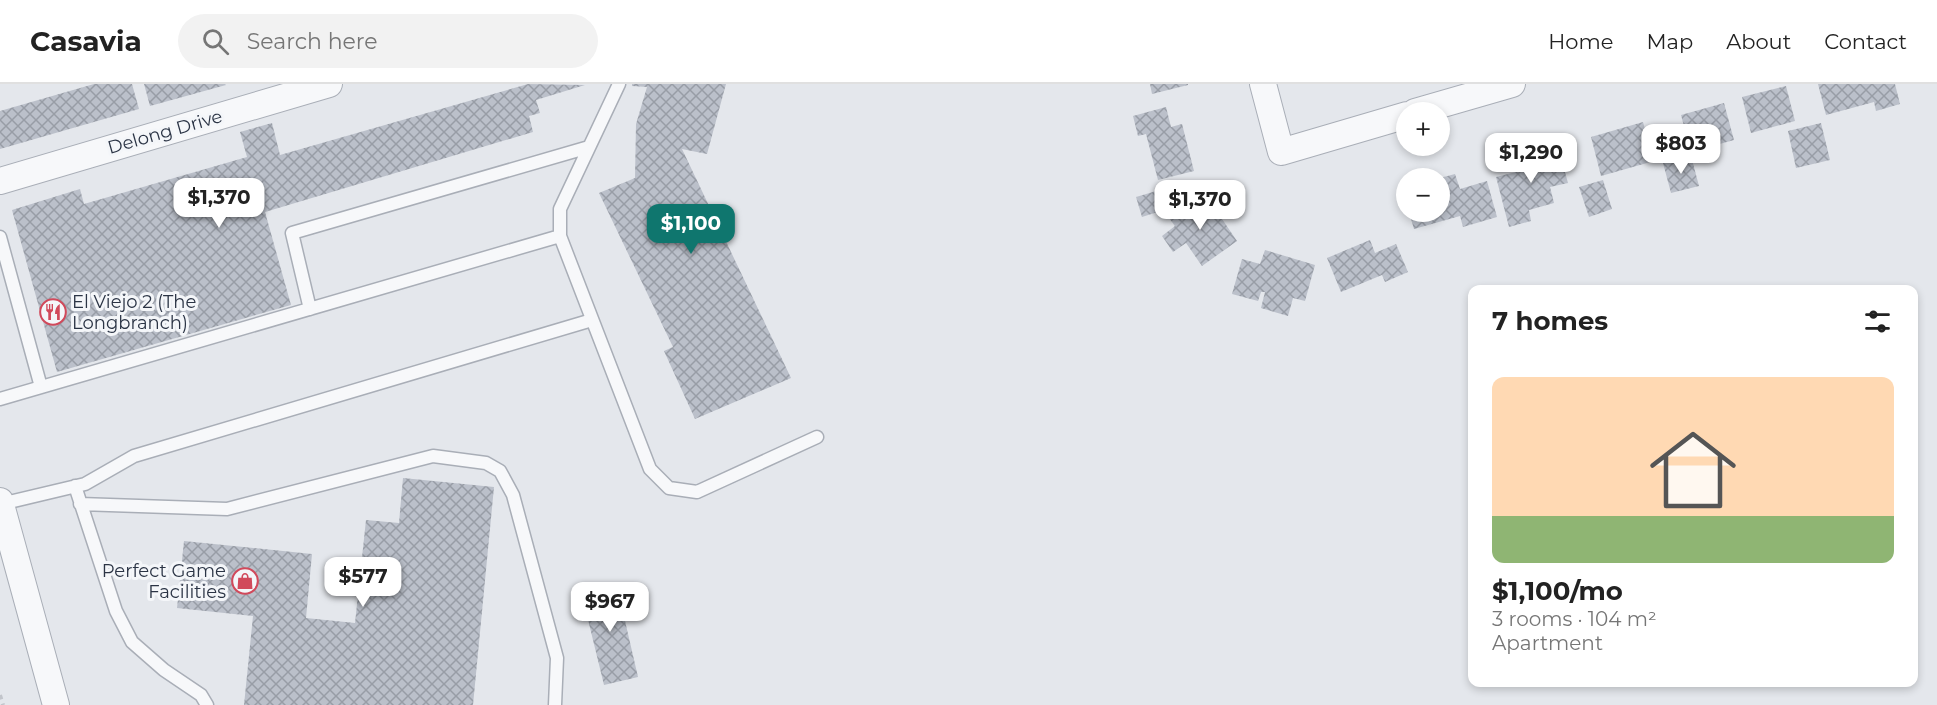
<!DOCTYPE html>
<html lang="en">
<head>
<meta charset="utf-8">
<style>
  :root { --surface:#fff; --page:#f2f2f2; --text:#222; --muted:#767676; --line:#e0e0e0; --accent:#0f766e }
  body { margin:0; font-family:Montserrat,sans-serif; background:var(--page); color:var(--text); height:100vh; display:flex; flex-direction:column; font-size:22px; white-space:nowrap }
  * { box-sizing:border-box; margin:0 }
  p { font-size:20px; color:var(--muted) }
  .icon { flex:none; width:33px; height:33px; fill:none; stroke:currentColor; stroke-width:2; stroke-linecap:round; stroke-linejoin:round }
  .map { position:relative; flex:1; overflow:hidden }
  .drawer { position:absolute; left:1468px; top:201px; width:450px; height:402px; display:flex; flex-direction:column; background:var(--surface); border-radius:12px; box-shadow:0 3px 9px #0003 }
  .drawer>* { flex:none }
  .buttons { position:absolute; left:1396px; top:18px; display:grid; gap:12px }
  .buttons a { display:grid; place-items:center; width:54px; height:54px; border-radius:50%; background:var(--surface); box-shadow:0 3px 9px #0003; font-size:30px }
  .price { position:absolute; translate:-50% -51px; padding:0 14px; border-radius:12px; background:#fff; color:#222; font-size:20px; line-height:39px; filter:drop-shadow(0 2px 3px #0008) }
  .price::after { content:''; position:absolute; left:50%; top:36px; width:18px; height:14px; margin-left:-9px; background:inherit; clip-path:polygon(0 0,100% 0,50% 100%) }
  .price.current { background:var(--accent); color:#fff }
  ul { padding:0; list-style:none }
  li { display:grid; align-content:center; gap:12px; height:318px; padding:0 24px }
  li+li { border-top:2px solid var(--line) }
  li span { display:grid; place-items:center; height:186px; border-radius:12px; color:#555 }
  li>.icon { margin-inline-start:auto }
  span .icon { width:108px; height:108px; fill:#fffc; stroke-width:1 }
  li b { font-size:26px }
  h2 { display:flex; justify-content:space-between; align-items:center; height:72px; padding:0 24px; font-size:26px }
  header { display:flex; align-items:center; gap:36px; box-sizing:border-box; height:84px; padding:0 30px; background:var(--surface); border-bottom:2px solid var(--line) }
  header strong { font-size:28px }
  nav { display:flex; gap:33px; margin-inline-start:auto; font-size:21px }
  .search { width:420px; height:54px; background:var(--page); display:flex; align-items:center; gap:15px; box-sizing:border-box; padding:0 21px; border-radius:33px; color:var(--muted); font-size:22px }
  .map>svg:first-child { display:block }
  .building { fill:url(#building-cross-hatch) }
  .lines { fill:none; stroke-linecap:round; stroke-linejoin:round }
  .lane-casing { stroke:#a9aeb7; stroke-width:15 }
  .street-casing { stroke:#a9aeb7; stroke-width:28 }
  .path { stroke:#c2c5cb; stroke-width:4; stroke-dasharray:4.5 4.5; stroke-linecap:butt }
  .lane { stroke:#f7f8fa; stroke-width:12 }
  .street { stroke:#f7f8fa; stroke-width:26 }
  .labels { text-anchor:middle; stroke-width:6; stroke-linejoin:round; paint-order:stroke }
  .street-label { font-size:18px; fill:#2b3445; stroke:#f4f6f9 }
  .poi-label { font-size:18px; fill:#2b3445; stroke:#f4f6f9; text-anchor:start }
</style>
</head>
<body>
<header>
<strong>Casavia</strong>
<div class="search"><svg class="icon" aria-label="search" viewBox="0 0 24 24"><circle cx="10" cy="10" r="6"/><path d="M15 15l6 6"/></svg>Search here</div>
<nav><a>Home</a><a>Map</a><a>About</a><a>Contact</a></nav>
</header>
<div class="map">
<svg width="1937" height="621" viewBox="0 0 1937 621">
  <defs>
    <pattern id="building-cross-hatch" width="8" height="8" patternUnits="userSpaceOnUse" patternTransform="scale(1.5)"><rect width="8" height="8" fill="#bbc0ca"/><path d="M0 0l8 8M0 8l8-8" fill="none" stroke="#989da6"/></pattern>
  </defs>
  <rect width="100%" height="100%" fill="#e4e7ec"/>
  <path class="building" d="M94,0H132L139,25L0,65V27Z
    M144,0H225L226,1L150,22Z
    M528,0L585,1L536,16L540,29L529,32L533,48L265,128L291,221L57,288L12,126L80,105L84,120L247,73L240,48L272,39L280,71Z
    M632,0H726L707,70L682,65L791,294L695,335L664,267L673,263L599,109L635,94L636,40L647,3L632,2Z
    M1150,0H1188V1L1152,10Z
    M1818,0H1895L1900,20L1876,27L1874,18L1826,31Z
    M1786,2L1795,37L1751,49L1742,13Z
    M1724,19L1734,56L1691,68L1681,31Z
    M1166,23L1171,43L1182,40L1194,87L1158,96L1146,50L1138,52L1133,32Z
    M1643,38L1654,77L1601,92L1591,53Z
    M1821,39L1830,76L1796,84L1788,47Z
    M1558,63L1568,99L1550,103L1554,119L1529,126L1531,137L1509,143L1496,93L1516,88L1513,75Z
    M1691,72L1699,102L1671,109L1663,79Z
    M1455,90L1460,105L1487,97L1497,133L1463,143L1460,132L1414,145L1409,128H1440V94Z
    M1603,96L1612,125L1589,133L1579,103Z
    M1407,104V119H1406L1402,105Z
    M1163,105L1170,124L1142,133L1136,113Z
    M1205,110L1237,157L1202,182L1186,159L1173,168L1162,152L1175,142L1169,134Z
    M1370,156L1375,169L1396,160L1408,188L1385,198L1382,191L1341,208L1327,174Z
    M1265,166L1315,181L1305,217L1293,214L1288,232L1261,224L1265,208H1261L1258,217L1232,210L1242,175L1260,180Z
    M403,394L494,403L473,621H244L253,532L177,524L184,457L312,470L306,534L355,539L366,436L399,439Z
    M616,498L638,593L604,601L581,507Z"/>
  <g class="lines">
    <g class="lane-casing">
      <path id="lane" d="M619,0L560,125V152L650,385L669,404L697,408L817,353
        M0,153L41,303
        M310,225L292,149L589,63
        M0,315L560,152
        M75,402L116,527L132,558L164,586L201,611L207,621
        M1,420L85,400L134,372L592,236
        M80,420L227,425L433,372L486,379L500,387L513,411L557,574L555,621"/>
    </g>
    <g class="street-casing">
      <path id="street" d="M1263,0L1281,68L1407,31
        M1415,28L1512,0
        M0,97L329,0
        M0,417L56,621"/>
    </g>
    <path class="path" d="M0,611L3,621"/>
    <use href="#lane" class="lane"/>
    <use href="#street" class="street"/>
  </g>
  <defs>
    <g id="restaurant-ring" transform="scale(1.35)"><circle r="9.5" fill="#f4f6f9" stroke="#d1495b" stroke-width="1.5"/><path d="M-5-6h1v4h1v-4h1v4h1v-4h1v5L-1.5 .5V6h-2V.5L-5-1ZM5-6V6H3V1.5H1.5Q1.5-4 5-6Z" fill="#d1495b"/></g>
    <g id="shop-ring" transform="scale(1.35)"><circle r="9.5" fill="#f4f6f9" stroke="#d1495b" stroke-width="1.5"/><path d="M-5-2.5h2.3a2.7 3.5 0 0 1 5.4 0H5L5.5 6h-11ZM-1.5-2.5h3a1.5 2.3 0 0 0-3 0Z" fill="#d1495b"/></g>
  </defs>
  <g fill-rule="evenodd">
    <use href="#restaurant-ring" x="53" y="228"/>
    <use href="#shop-ring" x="245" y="497"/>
  </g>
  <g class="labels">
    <g class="street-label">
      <text transform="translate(165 48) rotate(-16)" y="6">Delong Drive</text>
    </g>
    <g class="poi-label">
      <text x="72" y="224">El Viejo 2 (The<tspan x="72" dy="21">Longbranch)</tspan></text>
      <text x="226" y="493" text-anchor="end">Perfect Game<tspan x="226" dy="21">Facilities</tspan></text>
    </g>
  </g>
</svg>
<div class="buttons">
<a>+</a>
<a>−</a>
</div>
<b class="price" style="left:1681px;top:91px">$803</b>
<b class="price" style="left:1531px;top:100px">$1,290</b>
<b class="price" style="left:219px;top:145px">$1,370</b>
<b class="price" style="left:1200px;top:147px">$1,370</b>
<b class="price current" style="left:691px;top:171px">$1,100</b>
<b class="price" style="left:363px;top:524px">$577</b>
<b class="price" style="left:610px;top:549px">$967</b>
<section class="drawer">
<h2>7 homes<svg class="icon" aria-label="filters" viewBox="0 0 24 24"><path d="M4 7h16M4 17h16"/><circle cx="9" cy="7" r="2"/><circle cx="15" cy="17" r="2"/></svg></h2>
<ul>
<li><span style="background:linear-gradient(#ffd9b3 75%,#8fb573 0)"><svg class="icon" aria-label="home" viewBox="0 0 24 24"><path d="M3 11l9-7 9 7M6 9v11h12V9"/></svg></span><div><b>$1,100/mo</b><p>3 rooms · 104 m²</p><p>Apartment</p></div></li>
</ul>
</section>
</div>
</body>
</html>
